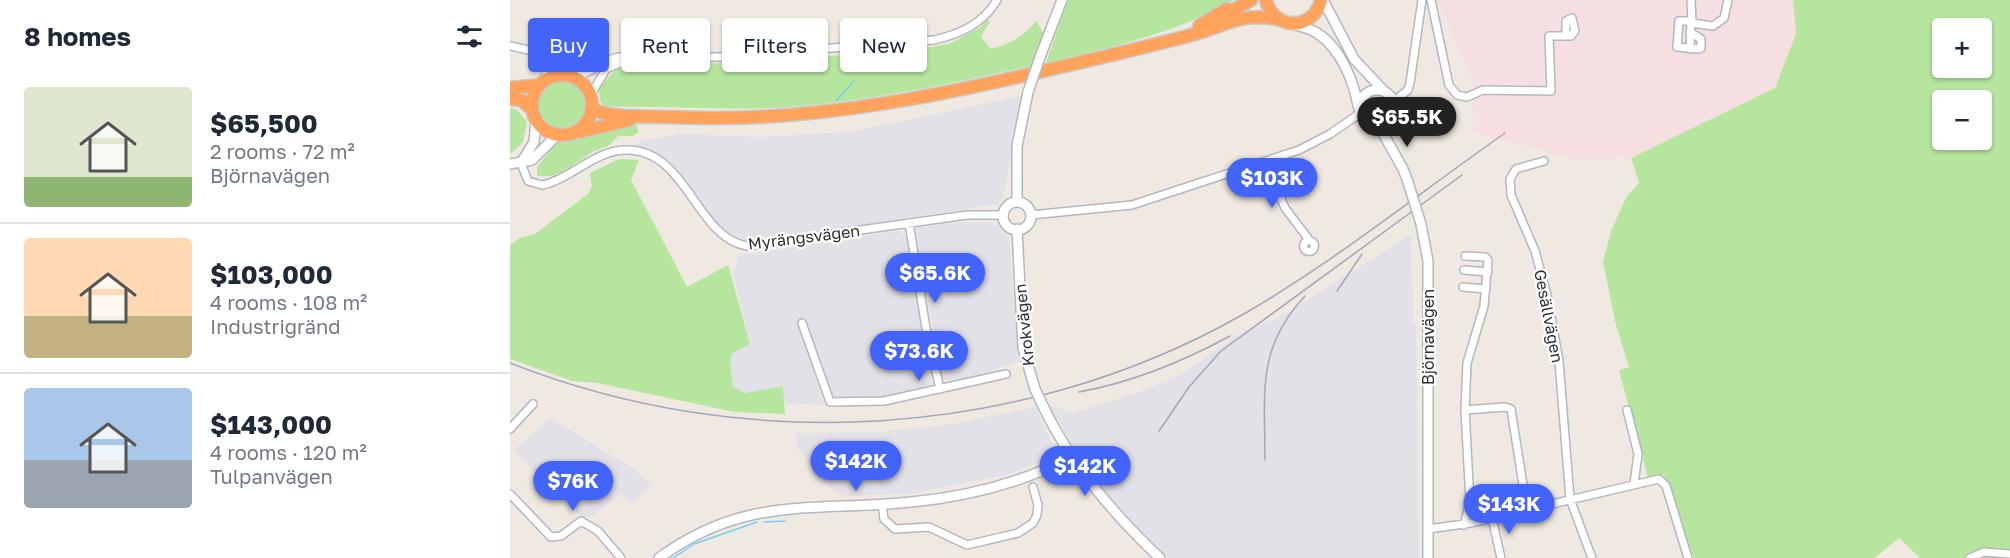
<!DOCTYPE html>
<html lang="en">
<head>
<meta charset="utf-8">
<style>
  :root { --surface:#fff; --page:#f6f6f7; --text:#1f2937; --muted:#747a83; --line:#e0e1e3; --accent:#4264fb }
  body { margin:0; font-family:"Golos Text",sans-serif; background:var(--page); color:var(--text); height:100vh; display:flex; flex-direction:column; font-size:22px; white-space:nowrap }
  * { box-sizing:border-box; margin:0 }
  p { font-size:20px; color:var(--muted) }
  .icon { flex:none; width:33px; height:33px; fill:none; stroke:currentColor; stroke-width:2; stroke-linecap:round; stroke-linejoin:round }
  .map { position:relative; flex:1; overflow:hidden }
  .sheet { display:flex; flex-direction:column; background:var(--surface); width:510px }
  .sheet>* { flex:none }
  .top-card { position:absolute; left:18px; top:18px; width:570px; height:54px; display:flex; gap:12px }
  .tools { position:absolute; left:1422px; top:18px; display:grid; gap:12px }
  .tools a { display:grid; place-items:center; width:60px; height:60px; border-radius:6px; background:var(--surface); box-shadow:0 2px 4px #0004; font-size:30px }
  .price { position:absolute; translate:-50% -51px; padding:0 14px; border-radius:21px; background:var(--accent); color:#fff; font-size:20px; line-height:39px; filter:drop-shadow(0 2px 3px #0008) }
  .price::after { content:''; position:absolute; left:50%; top:36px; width:18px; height:14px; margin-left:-9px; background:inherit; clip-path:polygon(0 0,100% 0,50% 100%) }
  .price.on { background:#222; color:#fff }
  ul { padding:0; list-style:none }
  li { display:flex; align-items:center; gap:18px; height:150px; padding:0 24px }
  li+li { border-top:2px solid var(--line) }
  li span { display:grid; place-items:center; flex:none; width:168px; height:120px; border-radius:6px; color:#555 }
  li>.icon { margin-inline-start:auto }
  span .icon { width:72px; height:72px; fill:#fffc; stroke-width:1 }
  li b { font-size:26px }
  h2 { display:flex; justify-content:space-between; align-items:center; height:72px; padding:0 24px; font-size:26px }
  .pill { padding:0 21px; border-radius:6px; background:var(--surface); box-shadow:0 2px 4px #0004; font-size:21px; line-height:54px }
  .pill.on { background:var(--accent); color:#fff }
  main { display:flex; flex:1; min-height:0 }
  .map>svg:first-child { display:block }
  .industrial { fill:#e3e1e8 }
  .medical { fill:#f5dfe0 }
  .green { fill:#b6e59e; fill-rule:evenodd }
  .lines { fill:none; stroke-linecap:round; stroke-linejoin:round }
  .stream { stroke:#75cff0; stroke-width:1.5 }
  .street-casing { stroke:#b4b7c1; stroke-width:10 }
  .secondary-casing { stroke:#b4b7c1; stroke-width:12 }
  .highway-casing { stroke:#c9c9c9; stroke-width:15 }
  .street { stroke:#fff; stroke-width:7 }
  .secondary { stroke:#fff; stroke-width:9 }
  .highway { stroke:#ffa35c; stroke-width:12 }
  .rail { stroke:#a3a6b8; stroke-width:1.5 }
  .secondary-bridge-casing { stroke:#b4b7c1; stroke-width:12; stroke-linecap:butt }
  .secondary-bridge { stroke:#fff; stroke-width:9 }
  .labels { text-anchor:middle; stroke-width:4.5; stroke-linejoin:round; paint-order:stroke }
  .street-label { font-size:16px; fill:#2e2e2e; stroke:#fff }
</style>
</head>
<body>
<main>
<section class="sheet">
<h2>8 homes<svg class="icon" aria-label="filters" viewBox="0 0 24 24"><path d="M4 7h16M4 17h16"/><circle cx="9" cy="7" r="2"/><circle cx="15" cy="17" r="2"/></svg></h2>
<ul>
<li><span style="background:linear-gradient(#dfe7d0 75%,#8fb573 0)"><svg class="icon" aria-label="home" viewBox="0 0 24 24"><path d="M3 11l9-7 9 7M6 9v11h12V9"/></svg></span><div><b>$65,500</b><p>2 rooms · 72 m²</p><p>Björnavägen</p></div></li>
<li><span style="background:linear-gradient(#ffd9b3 65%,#c2b280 0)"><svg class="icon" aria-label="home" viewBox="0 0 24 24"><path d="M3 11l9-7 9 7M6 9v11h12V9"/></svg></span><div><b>$103,000</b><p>4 rooms · 108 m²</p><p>Industrigränd</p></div></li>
<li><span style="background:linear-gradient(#a9c7e8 60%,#9aa5b1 0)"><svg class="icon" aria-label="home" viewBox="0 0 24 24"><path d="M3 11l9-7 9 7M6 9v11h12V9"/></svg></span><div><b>$143,000</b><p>4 rooms · 120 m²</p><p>Tulpanvägen</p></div></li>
</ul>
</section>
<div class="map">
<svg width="1500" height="558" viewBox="0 0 1500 558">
  <rect width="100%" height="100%" fill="#efe9e1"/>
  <path class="industrial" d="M511,96L493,198L488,204L238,243L217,236L157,160L138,149L123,146L134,140L170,134L250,137L340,132Z
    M456,222H479L488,225L497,236L500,250L509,360L471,375L432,381L405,228Z
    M388,231L397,237L421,386L419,388L354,401L323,400L295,322L289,324L314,405L275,404L273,386L235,393L223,386L220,362L222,353L240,343L223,275L229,255Z
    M901,234L903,325H906L909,558H659L603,503L537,404L563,413L633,391L672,374L727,335L774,315Z
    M526,407L546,453L501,474L399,494L331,496L312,480L288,449L286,433L370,432L442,424Z
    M40,418L121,467L141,485L121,504L112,494L80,517H72L14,462L5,449Z"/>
  <path class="medical" d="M924,0H1283L1286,34L1265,88L1121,158L1064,159L964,132L961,74L934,13Z"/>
  <path class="green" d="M558,0H724C665,34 601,47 536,63Z
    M1283,0H1500V558H1410L1389,538L1364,558H1184L1154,475L1138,478L1109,370L1119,367L1106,325L1093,262L1101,231L1117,196L1129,183L1121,158L1265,88L1286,34ZM1432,28H1472V68H1432ZM1432,100H1472V140H1432Z
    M477,20L480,21L471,37L481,49C500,44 513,37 526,21L534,34L521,66C442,83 360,101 279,107C218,111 158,106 97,107L91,103L88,88L107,68L129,64L229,63L409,49L439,44L471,27Z
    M26 105a25 25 0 1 1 50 0a25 25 0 1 1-50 0Z
    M0,108L7,110L17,122L13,142L0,154Z
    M115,125H127L128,132L122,136H108L98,146L82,152L53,172L41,176H27V167L47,142Z
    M109,159L129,160L121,180L177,287L218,265L240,344L222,353L220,362L223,386L235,393L273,386L275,414L225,412L87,383L62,381L0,359V245L10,238L25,234L78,194L82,187L80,173Z"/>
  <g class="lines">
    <path class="stream" d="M327,100L344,81
      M254,522L275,521
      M163,558L184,544L247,522"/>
    <g class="street-casing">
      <path id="street" d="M921,0L939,85L947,95L957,97L973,90L1041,91L1039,36H1061L1065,31L1062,18L1056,21V36
        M1181,0L1182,23L1203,26L1214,18L1218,0
        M0,46L41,55L55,76
        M1180,49L1181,21H1169L1167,47L1189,49L1191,48V39L1180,32
        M28,52L39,67L34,81
        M61,77C78,76 91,61 108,57H209L424,40C450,34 473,24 487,0
        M80,96L96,69L119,59
        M884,101L898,90L900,83L912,0
        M1034,161L1006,169L1000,179L1001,195L1025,251L1037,295L1049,361L1060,499L1082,558
        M11,163L18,181L32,185C61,179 85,150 116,150C177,149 186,238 237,246L457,215H494
        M756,163L775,208L800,241
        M521,215L622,205L789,150L820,134L849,114
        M399,223L416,328L430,389
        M793.5 246a5.5 5.5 0 1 1 11 0a5.5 5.5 0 1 1-11 0Z
        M954,270L978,272
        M953,287L976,289
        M292,323L320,402L374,401L496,374
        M955,410L995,407L1001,409L1013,485L1012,491L1006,496L960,502
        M1117,410L1128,454L1124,484
        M0,429L23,404
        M0,494L41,537L51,536L71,521L88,531L111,558
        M372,504L374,519L385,529L419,527L457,545L508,533L523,523L527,515L528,505L523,487
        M982,518L991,558
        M954,525L960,502L955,410L957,363L974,306L978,260L975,257L955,256
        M918,529L961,523L1149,479L1156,486L1178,558
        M1460,558L1474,552L1500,554"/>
    </g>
    <g class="secondary-casing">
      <path id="secondary" d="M813,0L844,59L873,90
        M783,24C792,27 803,29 810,35C831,50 844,82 848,106
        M530,57L552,0
        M849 108a18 18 0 1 1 36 0a18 18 0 1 1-36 0Z
        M869,126L893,169L898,182
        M11,163L24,142L26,120
        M0,164L22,160L47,135
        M507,202V146L518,92
        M493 216a14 14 0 1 1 28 0a14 14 0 1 1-28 0Z
        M911,224L918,261V558
        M507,229L513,348L525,389
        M532,404C560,463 602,513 650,558
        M149,558C235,495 302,512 401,502C456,497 513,482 562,457"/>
    </g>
    <g class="highway-casing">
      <path id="highway" d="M756,0C763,31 804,31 811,0
        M711,17L741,0
        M689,26L717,9
        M22 105a30 30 0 1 1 60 0a30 30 0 1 1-60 0Z
        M0,88L30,85
        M0,99L11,100L22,109
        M81,108C97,119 141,116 161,117C309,125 454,90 597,56C626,49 656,42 685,34C719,24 730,13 768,19
        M69,132L119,120"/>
    </g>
    <use href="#street" class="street"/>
    <use href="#secondary" class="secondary"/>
    <use href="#highway" class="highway"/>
    <path class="rail" d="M827,291L852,254
      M0,363C235,456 511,440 732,315C824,262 908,194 995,133
      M569,392C624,382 672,362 720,336
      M649,431L679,387L711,351L952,175
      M755,460C755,394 746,348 795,296"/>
    <g class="secondary-bridge-casing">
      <path id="secondary-bridge" d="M518,92L530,57
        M898,182L911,224
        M525,389L532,404"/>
    </g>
    <use href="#secondary-bridge" class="secondary-bridge"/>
  </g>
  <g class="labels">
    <g class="street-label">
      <text transform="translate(294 237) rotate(-7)" y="6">Myrängsvägen</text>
      <text transform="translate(1039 316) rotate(79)" y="6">Gesällvägen</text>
      <text transform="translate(514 325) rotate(-96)" y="6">Krokvägen</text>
      <text transform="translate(918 337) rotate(-90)" y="6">Björnavägen</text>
    </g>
  </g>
</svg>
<div class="tools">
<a>+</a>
<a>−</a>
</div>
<b class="price on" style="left:897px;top:148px">$65.5K</b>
<b class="price" style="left:762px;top:209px">$103K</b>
<b class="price" style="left:425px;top:304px">$65.6K</b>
<b class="price" style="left:409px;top:382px">$73.6K</b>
<b class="price" style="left:346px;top:492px">$142K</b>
<b class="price" style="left:575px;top:497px">$142K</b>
<b class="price" style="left:63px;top:512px">$76K</b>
<b class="price" style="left:999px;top:535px">$143K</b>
<div class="top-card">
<a class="pill on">Buy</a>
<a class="pill">Rent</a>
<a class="pill">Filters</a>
<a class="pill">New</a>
</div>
</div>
</main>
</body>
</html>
